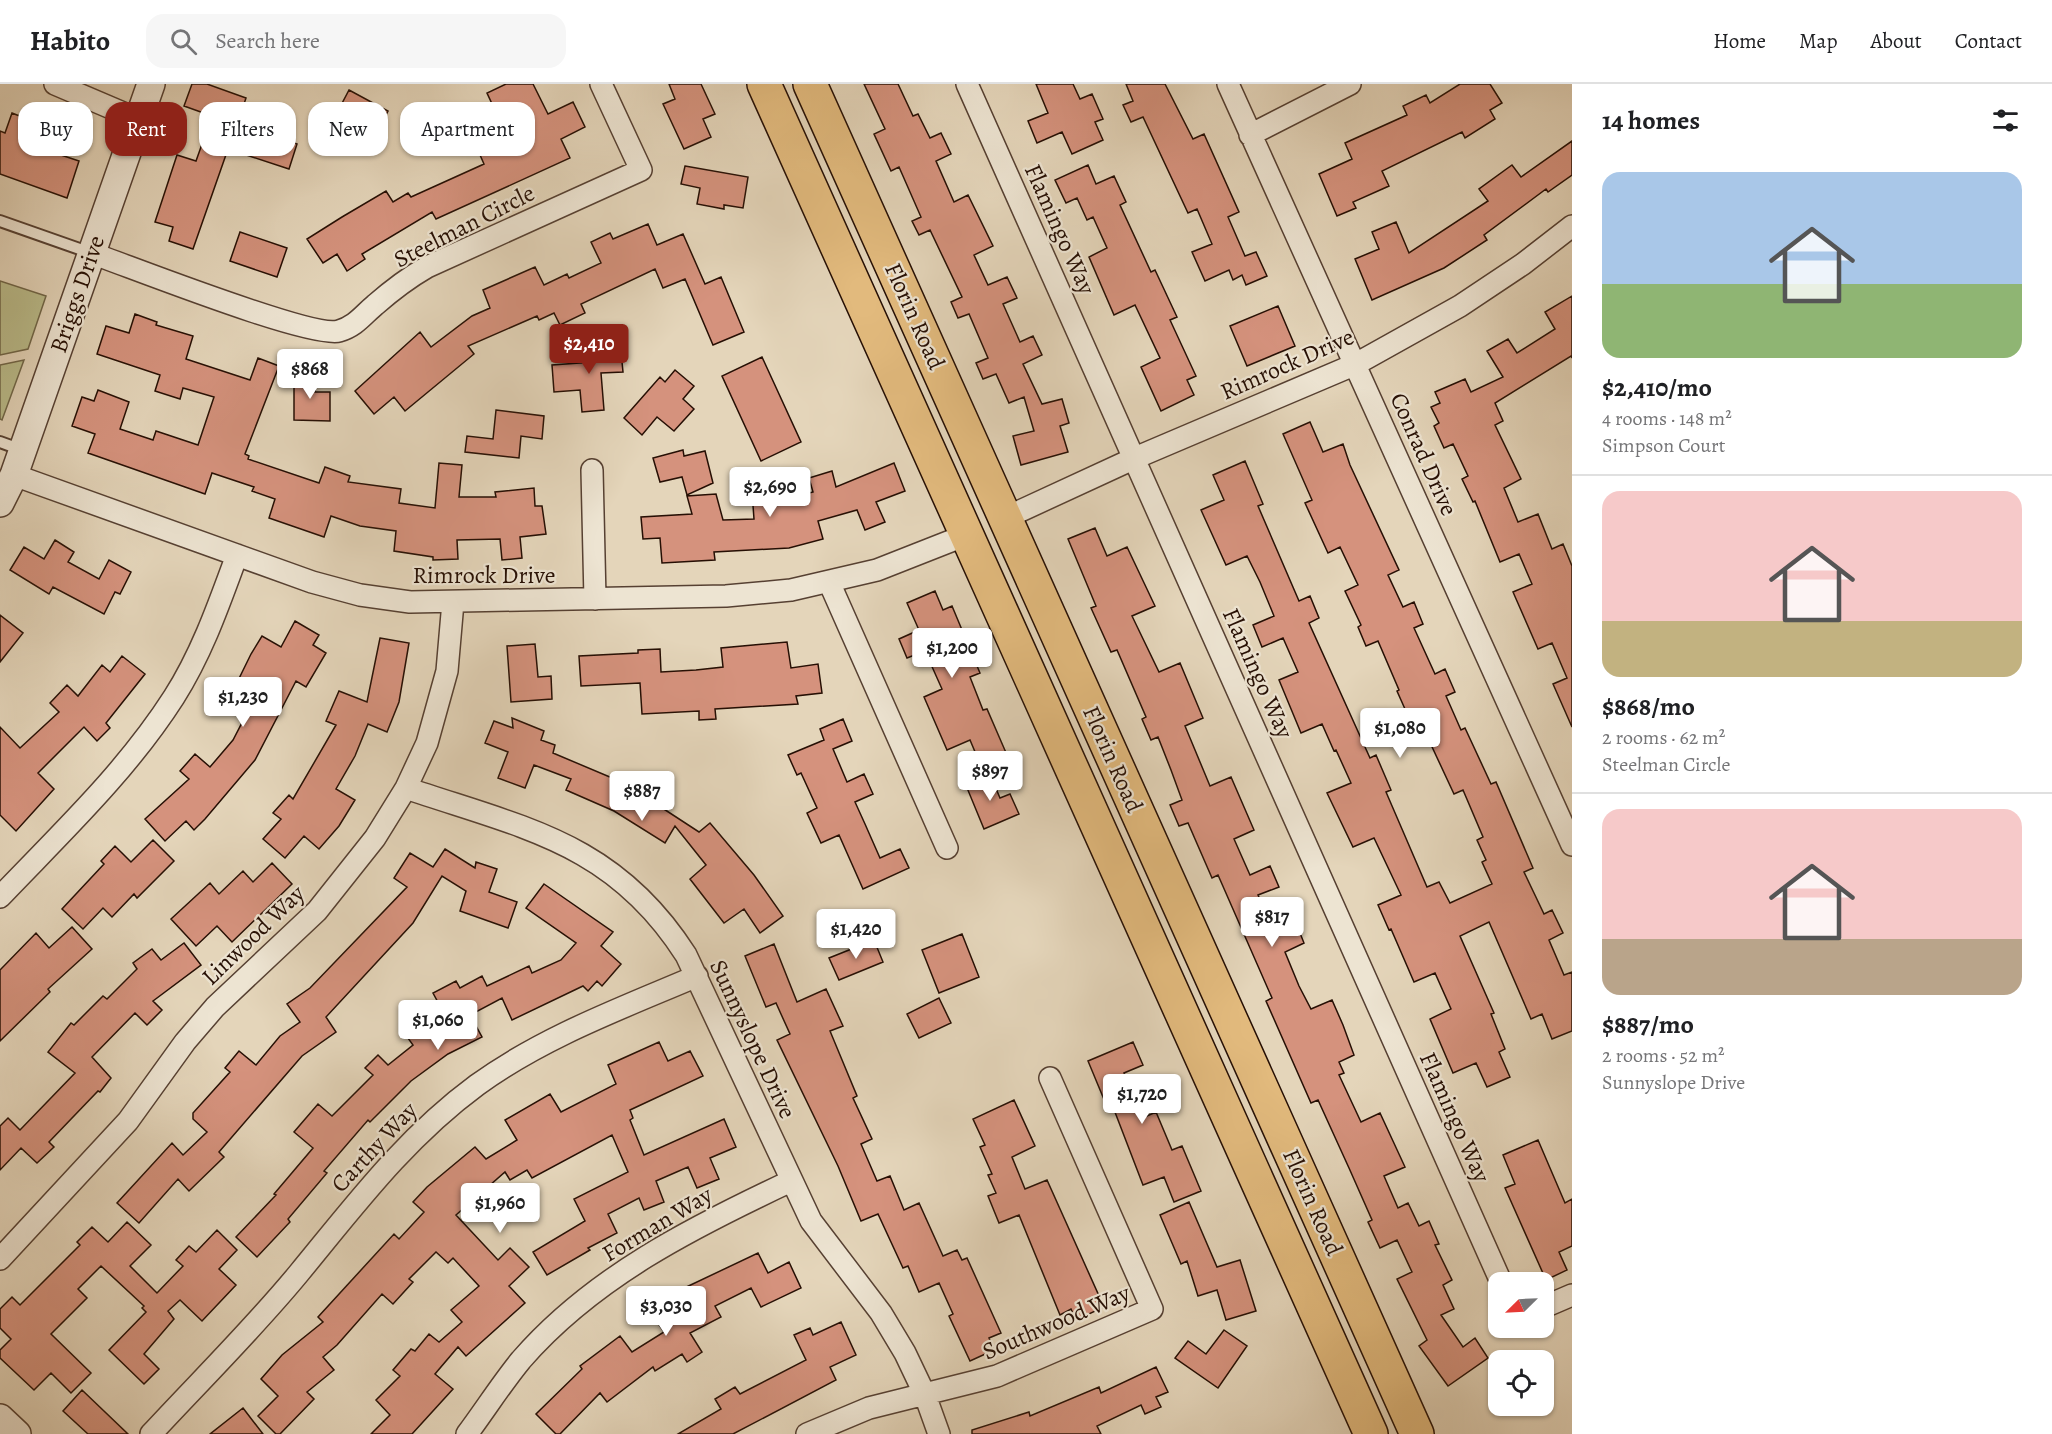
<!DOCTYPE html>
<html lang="en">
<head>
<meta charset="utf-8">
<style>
  :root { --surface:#fff; --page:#f6f6f6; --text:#202124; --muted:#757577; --line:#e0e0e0; --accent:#8f2418 }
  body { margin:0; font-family:Alegreya,serif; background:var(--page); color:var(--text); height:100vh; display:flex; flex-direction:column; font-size:22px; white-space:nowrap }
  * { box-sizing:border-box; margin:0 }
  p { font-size:20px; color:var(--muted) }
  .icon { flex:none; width:33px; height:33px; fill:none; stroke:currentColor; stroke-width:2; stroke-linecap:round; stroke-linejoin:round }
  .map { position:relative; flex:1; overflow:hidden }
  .sheet { display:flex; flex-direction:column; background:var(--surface); width:480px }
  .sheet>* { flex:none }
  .hud { position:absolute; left:18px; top:18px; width:570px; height:54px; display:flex; gap:12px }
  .needle { width:39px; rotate:246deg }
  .controls { position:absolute; left:1488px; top:1188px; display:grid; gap:12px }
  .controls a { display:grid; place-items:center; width:66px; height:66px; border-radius:12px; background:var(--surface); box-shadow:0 2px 4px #0004; font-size:30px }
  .price { position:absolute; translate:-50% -51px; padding:0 14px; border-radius:6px; background:#fff; color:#222; font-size:20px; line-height:39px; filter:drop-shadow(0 2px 3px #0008) }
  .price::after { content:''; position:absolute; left:50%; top:36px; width:18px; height:14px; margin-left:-9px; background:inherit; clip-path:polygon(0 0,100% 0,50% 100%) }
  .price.active { background:var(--accent); color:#fff }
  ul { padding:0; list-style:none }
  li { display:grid; align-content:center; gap:12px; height:318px; padding:0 30px }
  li+li { border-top:2px solid var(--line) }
  li span { display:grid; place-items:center; height:186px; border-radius:18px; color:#555 }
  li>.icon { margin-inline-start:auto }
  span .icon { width:108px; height:108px; fill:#fffc; stroke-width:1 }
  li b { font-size:26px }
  h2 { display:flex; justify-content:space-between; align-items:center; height:72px; padding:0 30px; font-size:26px }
  .chip { padding:0 21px; border-radius:18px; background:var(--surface); box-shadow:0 2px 4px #0004; font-size:21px; line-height:54px }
  .chip.active { background:var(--accent); color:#fff }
  header { display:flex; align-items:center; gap:36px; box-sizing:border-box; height:84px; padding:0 30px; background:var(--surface); border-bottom:2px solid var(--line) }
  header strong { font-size:28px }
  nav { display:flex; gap:33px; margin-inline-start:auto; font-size:21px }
  .search { width:420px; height:54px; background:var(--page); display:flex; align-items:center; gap:15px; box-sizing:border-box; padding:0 21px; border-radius:18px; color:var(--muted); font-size:22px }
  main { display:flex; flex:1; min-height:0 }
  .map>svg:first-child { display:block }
  .green { fill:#babc8b; stroke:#706648; stroke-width:1.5 }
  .building { fill:#d5927d; stroke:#260f04; stroke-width:1.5 }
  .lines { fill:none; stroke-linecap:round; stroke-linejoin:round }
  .service-casing { stroke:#564032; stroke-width:14 }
  .minor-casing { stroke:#564032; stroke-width:24 }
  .tertiary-casing { stroke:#564032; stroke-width:30 }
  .primary-casing { stroke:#260f04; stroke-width:36 }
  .service { stroke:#ede4d2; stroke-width:10 }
  .minor { stroke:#ede4d2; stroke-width:21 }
  .tertiary { stroke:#ede4d2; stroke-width:27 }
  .primary { stroke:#e2ba7d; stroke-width:33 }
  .labels { text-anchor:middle; stroke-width:4.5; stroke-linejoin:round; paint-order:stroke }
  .street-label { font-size:24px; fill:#260f04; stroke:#ede4d2 }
</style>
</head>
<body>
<header>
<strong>Habito</strong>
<div class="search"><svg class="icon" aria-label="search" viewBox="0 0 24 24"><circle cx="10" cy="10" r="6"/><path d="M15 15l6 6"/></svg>Search here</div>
<nav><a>Home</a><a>Map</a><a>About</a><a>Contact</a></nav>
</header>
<main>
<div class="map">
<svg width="1572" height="1350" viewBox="0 0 1572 1350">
  <rect width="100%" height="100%" fill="#e4d5ba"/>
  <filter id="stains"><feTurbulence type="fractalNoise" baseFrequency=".00333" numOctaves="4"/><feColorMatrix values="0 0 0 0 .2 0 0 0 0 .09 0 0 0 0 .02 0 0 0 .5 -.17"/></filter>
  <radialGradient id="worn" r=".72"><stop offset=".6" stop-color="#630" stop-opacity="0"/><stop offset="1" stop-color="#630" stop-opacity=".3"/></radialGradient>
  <path class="green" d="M0,197L46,212L28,265L0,271Z
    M24,276L2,336L0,335V281Z"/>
  <path class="building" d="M192,0H207L246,14L243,23L286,37L280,54L297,60L289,85L228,65L193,165L169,157L173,143L155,138L177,71L196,77L212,32L184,22Z
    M506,0H533L548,30L573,18L585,43L561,55L570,74L436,135L432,128L362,170L365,175L347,187L337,170L323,179L307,155L342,133L386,107L393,118L408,109L411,113L484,80L477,64L506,50L487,9Z
    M669,0H701L715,30L703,35L711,53L684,65L663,20L675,15Z
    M864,0H898L913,32L918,30L930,54L941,49L951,70L936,77L954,118L968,111L993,162L974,171L988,201L1007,193L1017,214L1003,220L1020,258L1033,252L1042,271L1023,280L1042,320L1062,315L1069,339L1060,342L1068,368L1021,381L1013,352L1034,347L1024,313L1009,319L996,290L983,295L976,279L988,274L969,230L958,234L951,218L962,213L930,146L919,151L912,137L921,133L899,83L891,87L874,50L885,45Z
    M1036,0H1073L1080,15L1092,10L1103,35L1095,38L1103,56L1072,70L1062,48L1037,59L1028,37L1048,29Z
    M1126,0H1165L1193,55L1204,50L1239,128L1228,133L1245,172L1256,168L1267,192L1246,201L1242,191L1233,196L1229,186L1205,197L1192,168L1212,160L1197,125L1188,129L1143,33L1131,38L1123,21L1133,17Z
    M1460,0H1490L1502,19L1490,26L1495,35L1465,54L1462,48L1382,87L1389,102L1353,118L1356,124L1337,132L1319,90L1352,75L1345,59L1407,31L1403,22L1426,11L1430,19Z
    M349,6L388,27L370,61L348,49L355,36L338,27Z
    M12,29L62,49L55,69L79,77L67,114L0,90V47L5,49Z
    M1572,57V91L1548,108L1546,105L1484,151L1487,156L1444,184L1372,216L1355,175L1379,165L1372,148L1396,138L1409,169L1488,117L1479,105L1512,81L1521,93Z
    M1088,81L1096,100L1114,92L1126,118L1120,121L1151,188L1155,186L1177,233L1170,236L1196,292L1187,296L1194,311L1161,327L1141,283L1160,274L1135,221L1114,231L1089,173L1107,164L1093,133L1087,136L1077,114L1066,119L1055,96Z
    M685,82L748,93L743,124L724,121V125L697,120L700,104L681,100Z
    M648,140L657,161L683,150L705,200L721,193L744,248L713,261L685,195L663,204L655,185L581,220L585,229L560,241L554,229L539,236L537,232L468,262L474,270L405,327L394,313L374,330L355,307L420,248L431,263L472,232L490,224L483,206L535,183L544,201L567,190L569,194L601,179L591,158L610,149L613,155Z
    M240,148L287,164L277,193L230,177Z
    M1572,212V274L1571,272L1495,319L1503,337L1495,341L1521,395L1504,404L1518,438L1538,430L1552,465L1563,460L1572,482V643L1553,600L1567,594L1552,559L1538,565L1513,508L1532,500L1519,470L1500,478L1475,417L1473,418L1462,395L1468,392L1453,360L1444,364L1434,342L1439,339L1431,323L1440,319L1435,308L1465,295L1471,308L1503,293L1487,267L1508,255L1517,269L1555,245L1545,228Z
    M1278,222L1295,262L1247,282L1230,242Z
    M135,230L157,238L156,241L193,252L186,275L250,296L258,274L279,282L245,370L249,372L248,375L319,399L325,383L350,392L348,398L401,405L399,419L435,424L439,379L462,381L459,413H496L495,408L534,404L535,422H542L546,450L520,453L522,474L502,476L500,455L457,456L458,475L433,476V473L394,467L396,447L360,442L331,432L324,453L269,434L275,415L252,407L254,403L212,389L205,410L88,369L95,350L72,342L82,313L94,317L98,306L129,318L120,345L153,356L156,347L198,361L214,313L183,304L180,315L155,307L160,291L97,270L106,242L129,249Z
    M620,258L623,288L601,289L604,326L582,328L580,306L554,308L552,281L593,278L592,261Z
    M762,273L801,358L761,377L722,292Z
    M675,286L694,302L683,315L694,325L674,347L657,333L642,351L624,334L660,293L665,298Z
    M294,290L315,291V308H330V337L294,336Z
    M496,326L544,332L542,355L521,352L519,374L465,368L467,352L493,355Z
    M1310,338L1323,368L1343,360L1350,381L1399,486L1388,491L1403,523L1414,518L1423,540L1414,544L1435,590L1445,585L1455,608L1446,612L1461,646L1465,644L1491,700L1496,698L1533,784L1524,788L1544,830L1552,826L1563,849L1549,856L1564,891L1572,888V947L1552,955L1542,930L1531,935L1489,838L1460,852L1494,929L1491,930L1505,965L1499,968L1510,993L1487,1003L1476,979L1453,989L1430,935L1451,925L1435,889L1414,898L1391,845L1389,846L1378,821L1401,811L1374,754L1353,763L1327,709L1351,699L1336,666L1334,667L1322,640L1301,649L1279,596L1298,588L1283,554L1262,563L1253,541L1274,532L1260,498L1247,472L1226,481L1201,426L1224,416L1213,391L1245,377L1263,420L1258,422L1299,517L1310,512L1319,534L1309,539L1370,674L1376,671L1391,706L1386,708L1427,803L1439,798L1450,819L1492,800L1482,778L1486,776L1477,756L1483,753L1463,706L1454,710L1426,650L1408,658L1396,629L1405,625L1397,607L1399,606L1378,557L1366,562L1358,543L1361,541L1345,507L1358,501L1340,463L1328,469L1305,419L1312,416L1283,350Z
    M683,366L684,372L705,367L713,399L687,411L682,393L660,398L653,374Z
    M894,379L905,407L876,418L885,438L865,446L857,426L818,437L823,455L789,464L714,468L715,476L662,479L660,454L643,455L641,433L692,430L687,412L716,410L723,436L754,435L752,408L777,406L778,417L813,408L809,394L832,387L836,403Z
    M1095,444L1107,472L1127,463L1155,522L1132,532L1159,588L1180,579L1203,634L1185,642L1210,702L1231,693L1254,746L1234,755L1250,791L1270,782L1279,803L1258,811L1274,848L1296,839L1304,859L1285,868L1299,902L1311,925L1332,916L1343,941L1354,971L1339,978L1344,989L1339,991L1361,1038L1380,1029L1405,1083L1384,1092L1398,1124L1408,1119L1419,1142L1429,1137L1439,1160L1435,1161L1452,1196L1443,1201L1454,1225L1441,1231L1463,1263L1475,1254L1488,1274L1448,1302L1419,1262L1427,1256L1397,1195L1412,1188L1397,1156L1380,1164L1368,1138L1372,1136L1349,1084L1318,1016L1311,1019L1266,917L1272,914L1218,791L1212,794L1188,739L1179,742L1170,721L1182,716L1171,686L1158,653L1151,656L1142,635L1146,633L1117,566L1111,568L1091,524L1096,522L1068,455Z
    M55,456L74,468L68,478L99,495L109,476L131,488L120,510L115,508L104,530L53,503L49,510L10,486L24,463L44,475Z
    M935,507L943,526L952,522L980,589L970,593L983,626L987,625L1007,671L981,682L970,656L947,666L924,613L942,605L925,567L907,574L899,555L919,546L907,519Z
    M0,531L23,549L0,578Z
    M295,537L319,551L313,561L326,569L306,603L296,597L255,676L205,735L194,746L186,737L165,757L145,735L189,695L180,687L195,670L210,683L233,656L249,625L229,615L251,570L262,552L281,563Z
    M380,554L409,559L399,618L387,648L368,640L355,672L336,705L355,716L339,742L319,765L304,752L285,774L263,755L281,735L273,729L289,711L293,715L336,641L326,637L339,607L367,618Z
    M787,558L791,584L818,580L822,609L796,612L798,620L715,625L716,635L699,636V627L642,630L640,599L581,602L579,572L638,569V566L660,565L661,588L696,586L723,583L721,564Z
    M535,560L538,593L551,592L552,615L511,618L507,562Z
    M122,572L145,590L106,639L110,644L97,657L84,643L38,689L54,705L16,747L0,731V643L20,664L59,628L50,619L67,601L78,612L102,581L110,588Z
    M512,634L544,647L541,656L555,661L553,669L624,699L699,748L710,739L754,791L783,832L760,849L744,825L724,839L690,795L706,781L675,742L665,759L614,727L566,706L571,695L534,681L525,704L498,694L508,668L485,659L494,637L513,644Z
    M843,635L852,657L833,665L847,698L864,690L873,710L855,718L865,740L880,774L900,765L909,784L863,805L839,751L821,759L807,729L817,724L801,689L797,691L788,671L824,656L820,645Z
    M989,688L1000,714L1010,710L1019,730L984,745L965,699Z
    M153,756L174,777L137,814L134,810L112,833L103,824L83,845L62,825L104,780L101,777L115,762L131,778Z
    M445,765L475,784L476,778L497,785L489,808L517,818L508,844L460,827L466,807L442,792L413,839L326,933L336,948L302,972L219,1068L224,1073L189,1107L178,1095L139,1139L117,1119L172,1059L183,1071L207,1048L193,1035V1029L230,988L225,984L239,967L256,981L280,952L300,938L287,920L310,904L407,803L394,794L410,769L433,783Z
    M272,779L292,800L232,858L217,842L196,862L171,835L210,799L219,810L243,787L253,798Z
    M544,800L613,848L601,862L621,880L602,902L597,897L588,907L583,902L512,936L502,914L470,931L482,953L448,970L411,997L370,1038L368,1036L324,1087L327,1089L288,1135L290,1138L257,1173L236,1153L276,1111L274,1110L313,1064L294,1048L318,1020L332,1032L373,991L365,984L378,971L388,981L413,961L405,950L440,922L433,909L456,897L460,904L482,892L487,902L529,882L532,889L561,876L576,859L526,824Z
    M72,843L92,865L48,905L50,908L0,957V886L36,849L49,864Z
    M962,850L979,893L939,909L922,866Z
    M874,856L883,878L839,896L829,874Z
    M184,859L201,881L153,917L162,926L147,941L135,929L92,973L111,994L100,1008L98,1007L49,1058L54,1063L37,1079L21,1064L0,1086V1042L8,1034L20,1046L75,989L48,968L71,939L74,941L103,912L107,915L137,885L133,879L152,865L161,876Z
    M774,860L797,918L826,905L843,942L830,947L857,1012L853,1014L872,1055L861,1060L877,1097L890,1092L904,1126L919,1119L943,1172L957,1166L962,1176L967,1174L1001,1249L989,1254L994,1266L970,1277L949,1232L953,1230L939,1199L919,1208L908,1182L903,1184L878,1130L861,1137L838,1082L777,956L790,950L776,919L766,923L745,872Z
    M939,914L951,939L919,954L907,930Z
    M659,958L668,977L690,967L703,992L630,1026L633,1034L630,1036L644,1071L724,1035L736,1063L710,1074L719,1095L697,1104L688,1083L656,1097L664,1118L644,1126L639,1114L608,1130L617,1149L588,1164L590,1166L547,1191L533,1168L585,1137L574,1115L628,1088L612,1051L532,1094L527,1086L510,1096L505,1088L456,1131L498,1176L510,1164L529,1183L509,1202L525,1219L466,1272L458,1263L435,1290L453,1305L412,1350H371L390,1331L376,1316L400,1292L393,1286L411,1265L415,1267L429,1250L439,1258L462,1238L451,1226L479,1202L453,1174L448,1179L436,1168L409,1195L413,1198L393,1220L382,1210L337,1261L323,1273L334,1286L307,1308L314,1315L280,1350H276L258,1332L278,1312L261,1295L282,1271L323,1238L318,1233L394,1150L399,1155L424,1128L413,1118L427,1103L475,1063L486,1075L517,1056L505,1036L550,1010L561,1028L616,1000L608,981Z
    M1133,958L1143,981L1124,989L1137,1019L1141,1017L1147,1032L1156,1028L1172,1066L1182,1062L1201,1107L1174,1118L1164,1093L1143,1101L1113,1023L1108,1025L1088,977Z
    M1014,1016L1035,1062L1012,1073L1025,1105L1047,1096L1104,1223L1076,1236L1071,1225L1060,1231L1019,1131L999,1139L988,1112L996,1109L988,1091L992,1090L980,1063L985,1061L973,1035Z
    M1538,1056L1565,1119L1572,1115V1162L1559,1168L1567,1186L1546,1196L1505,1104L1515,1100L1503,1071Z
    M1189,1118L1217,1183L1240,1176L1256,1227L1226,1236L1217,1206L1198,1212L1187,1177L1181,1180L1160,1131Z
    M127,1138L151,1161L130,1182L157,1209L183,1182L176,1176L189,1162L196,1168L217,1146L237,1166L219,1185L236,1201L202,1237L180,1216L168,1227L174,1235L144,1270L159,1285L144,1300L109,1266L146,1228L142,1224L144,1222L101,1182L78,1205L87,1214L51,1250L91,1289L71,1309L51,1289L34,1306L0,1274V1266L11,1255L0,1244V1225L12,1213L20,1221L80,1161L77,1158L92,1143L108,1158Z
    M758,1169L768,1189L789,1178L801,1204L761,1223L751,1204L715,1222L721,1233L690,1249L702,1268L687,1278L682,1270L655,1287L653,1283L607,1318L600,1309L560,1350H556L536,1330L582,1285L580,1282L620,1252L632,1268L664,1248L650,1227L678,1207Z
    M841,1238L856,1271L830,1283L836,1296L733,1350H678L721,1325L715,1315L735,1303L740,1310L806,1276L794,1251L810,1244L813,1251Z
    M1224,1246L1247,1262L1218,1304L1175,1274L1188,1257L1206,1270Z
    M1156,1283L1168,1308L1156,1313L1161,1323L1145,1330L1141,1321L1097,1342L1101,1350H972V1346L1029,1328L1030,1332L1099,1303L1101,1309Z
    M82,1306L128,1350H88L63,1327Z
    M243,1324L263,1350H210Z"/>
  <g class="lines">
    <g class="service-casing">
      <path id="service" d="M0,137L91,169
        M0,358L22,366"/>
    </g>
    <g class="minor-casing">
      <path id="minor" d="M55,0L137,35
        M967,0L1501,1198
        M1228,0L1572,761
        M1250,51L1350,0
        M91,169C129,182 312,255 339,247C356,242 363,231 375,221C391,207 408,194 427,183L641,86L601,0
        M592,386L595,515
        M14,391L312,498L360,511L410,518L726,512L791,506L877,486L966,451
        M1005,434L1135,374L1356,280L1460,222L1523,180L1572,142
        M829,498L947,764
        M406,704C523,744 614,758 686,871L811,1137L881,1229L905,1269L925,1311L939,1350
        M0,813C61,749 126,688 174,613C202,569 219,520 237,471
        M0,1175L128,1037L185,958L215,923L317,827L375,754L406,704L427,659L447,587L453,518
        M1544,1223L1572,1211
        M151,1350C200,1297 253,1245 299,1189C355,1121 405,1054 477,1001C543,953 622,924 697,892
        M467,1350C485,1326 502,1299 521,1276C593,1193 693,1143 791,1097
        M807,1350L869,1324L997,1292L1152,1225L1050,994"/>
    </g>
    <g class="tertiary-casing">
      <path id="tertiary" d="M0,419L14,391L151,0
        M0,1334L17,1350"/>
    </g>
    <g class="primary-casing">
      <path id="primary" d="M764,0L1371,1350
        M810,0L1417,1350"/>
    </g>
    <use href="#service" class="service"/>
    <use href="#minor" class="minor"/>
    <use href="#tertiary" class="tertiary"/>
    <use href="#primary" class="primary"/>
  </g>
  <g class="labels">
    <g class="street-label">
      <text transform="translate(464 142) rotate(-27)" y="8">Steelman Circle</text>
      <text transform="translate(1060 145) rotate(66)" y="8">Flamingo Way</text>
      <text transform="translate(77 210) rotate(-71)" y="8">Briggs Drive</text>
      <text transform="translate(915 232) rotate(66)" y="8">Florin Road</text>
      <text transform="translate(1287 280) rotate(-24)" y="8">Rimrock Drive</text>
      <text transform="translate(1424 370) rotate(66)" y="8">Conrad Drive</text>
      <text x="484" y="499">Rimrock Drive</text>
      <text transform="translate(1258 589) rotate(66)" y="8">Flamingo Way</text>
      <text transform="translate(1113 675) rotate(66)" y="8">Florin Road</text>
      <text transform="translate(253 851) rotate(-44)" y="8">Linwood Way</text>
      <text transform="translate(753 955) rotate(65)" y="8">Sunnyslope Drive</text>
      <text transform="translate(1455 1033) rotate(66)" y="8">Flamingo Way</text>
      <text transform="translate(374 1063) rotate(-47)" y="8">Carthy Way</text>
      <text transform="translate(1313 1118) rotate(66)" y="8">Florin Road</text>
      <text transform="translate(657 1140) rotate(-31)" y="8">Forman Way</text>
      <text transform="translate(1056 1238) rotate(-23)" y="8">Southwood Way</text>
    </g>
  </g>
  <rect width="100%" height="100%" filter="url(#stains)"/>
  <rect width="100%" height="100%" fill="url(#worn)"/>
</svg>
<div class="controls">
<a><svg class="needle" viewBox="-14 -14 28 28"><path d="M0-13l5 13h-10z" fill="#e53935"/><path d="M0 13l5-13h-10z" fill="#757577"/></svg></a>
<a><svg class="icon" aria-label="locate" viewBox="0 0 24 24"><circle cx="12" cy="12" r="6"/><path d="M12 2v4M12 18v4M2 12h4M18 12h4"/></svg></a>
</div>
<b class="price active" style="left:589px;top:291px">$2,410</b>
<b class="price" style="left:310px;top:316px">$868</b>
<b class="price" style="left:770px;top:434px">$2,690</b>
<b class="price" style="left:952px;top:595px">$1,200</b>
<b class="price" style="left:243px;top:644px">$1,230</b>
<b class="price" style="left:1400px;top:675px">$1,080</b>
<b class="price" style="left:990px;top:718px">$897</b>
<b class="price" style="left:642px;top:738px">$887</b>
<b class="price" style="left:1272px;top:864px">$817</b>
<b class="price" style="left:856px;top:876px">$1,420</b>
<b class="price" style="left:438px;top:967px">$1,060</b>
<b class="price" style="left:1142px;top:1041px">$1,720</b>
<b class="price" style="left:500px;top:1150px">$1,960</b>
<b class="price" style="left:666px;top:1253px">$3,030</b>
<div class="hud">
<a class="chip">Buy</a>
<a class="chip active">Rent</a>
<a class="chip">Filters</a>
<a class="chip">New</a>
<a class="chip">Apartment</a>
</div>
</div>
<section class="sheet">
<h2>14 homes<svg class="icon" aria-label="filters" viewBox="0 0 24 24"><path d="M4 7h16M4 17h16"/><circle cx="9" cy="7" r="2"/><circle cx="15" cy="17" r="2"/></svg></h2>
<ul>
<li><span style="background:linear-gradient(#a9c7e8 60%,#8fb573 0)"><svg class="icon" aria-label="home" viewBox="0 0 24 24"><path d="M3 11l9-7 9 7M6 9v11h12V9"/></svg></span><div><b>$2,410/mo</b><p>4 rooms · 148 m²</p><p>Simpson Court</p></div></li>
<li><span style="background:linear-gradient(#f6c9c9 70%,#c2b280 0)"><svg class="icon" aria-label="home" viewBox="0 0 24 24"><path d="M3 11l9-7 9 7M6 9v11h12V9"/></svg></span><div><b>$868/mo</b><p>2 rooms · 62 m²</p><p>Steelman Circle</p></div></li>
<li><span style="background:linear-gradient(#f6c9c9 70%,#b9a48a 0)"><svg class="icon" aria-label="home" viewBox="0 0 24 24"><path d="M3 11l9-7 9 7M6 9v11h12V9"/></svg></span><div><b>$887/mo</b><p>2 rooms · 52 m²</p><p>Sunnyslope Drive</p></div></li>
</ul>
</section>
</main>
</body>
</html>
